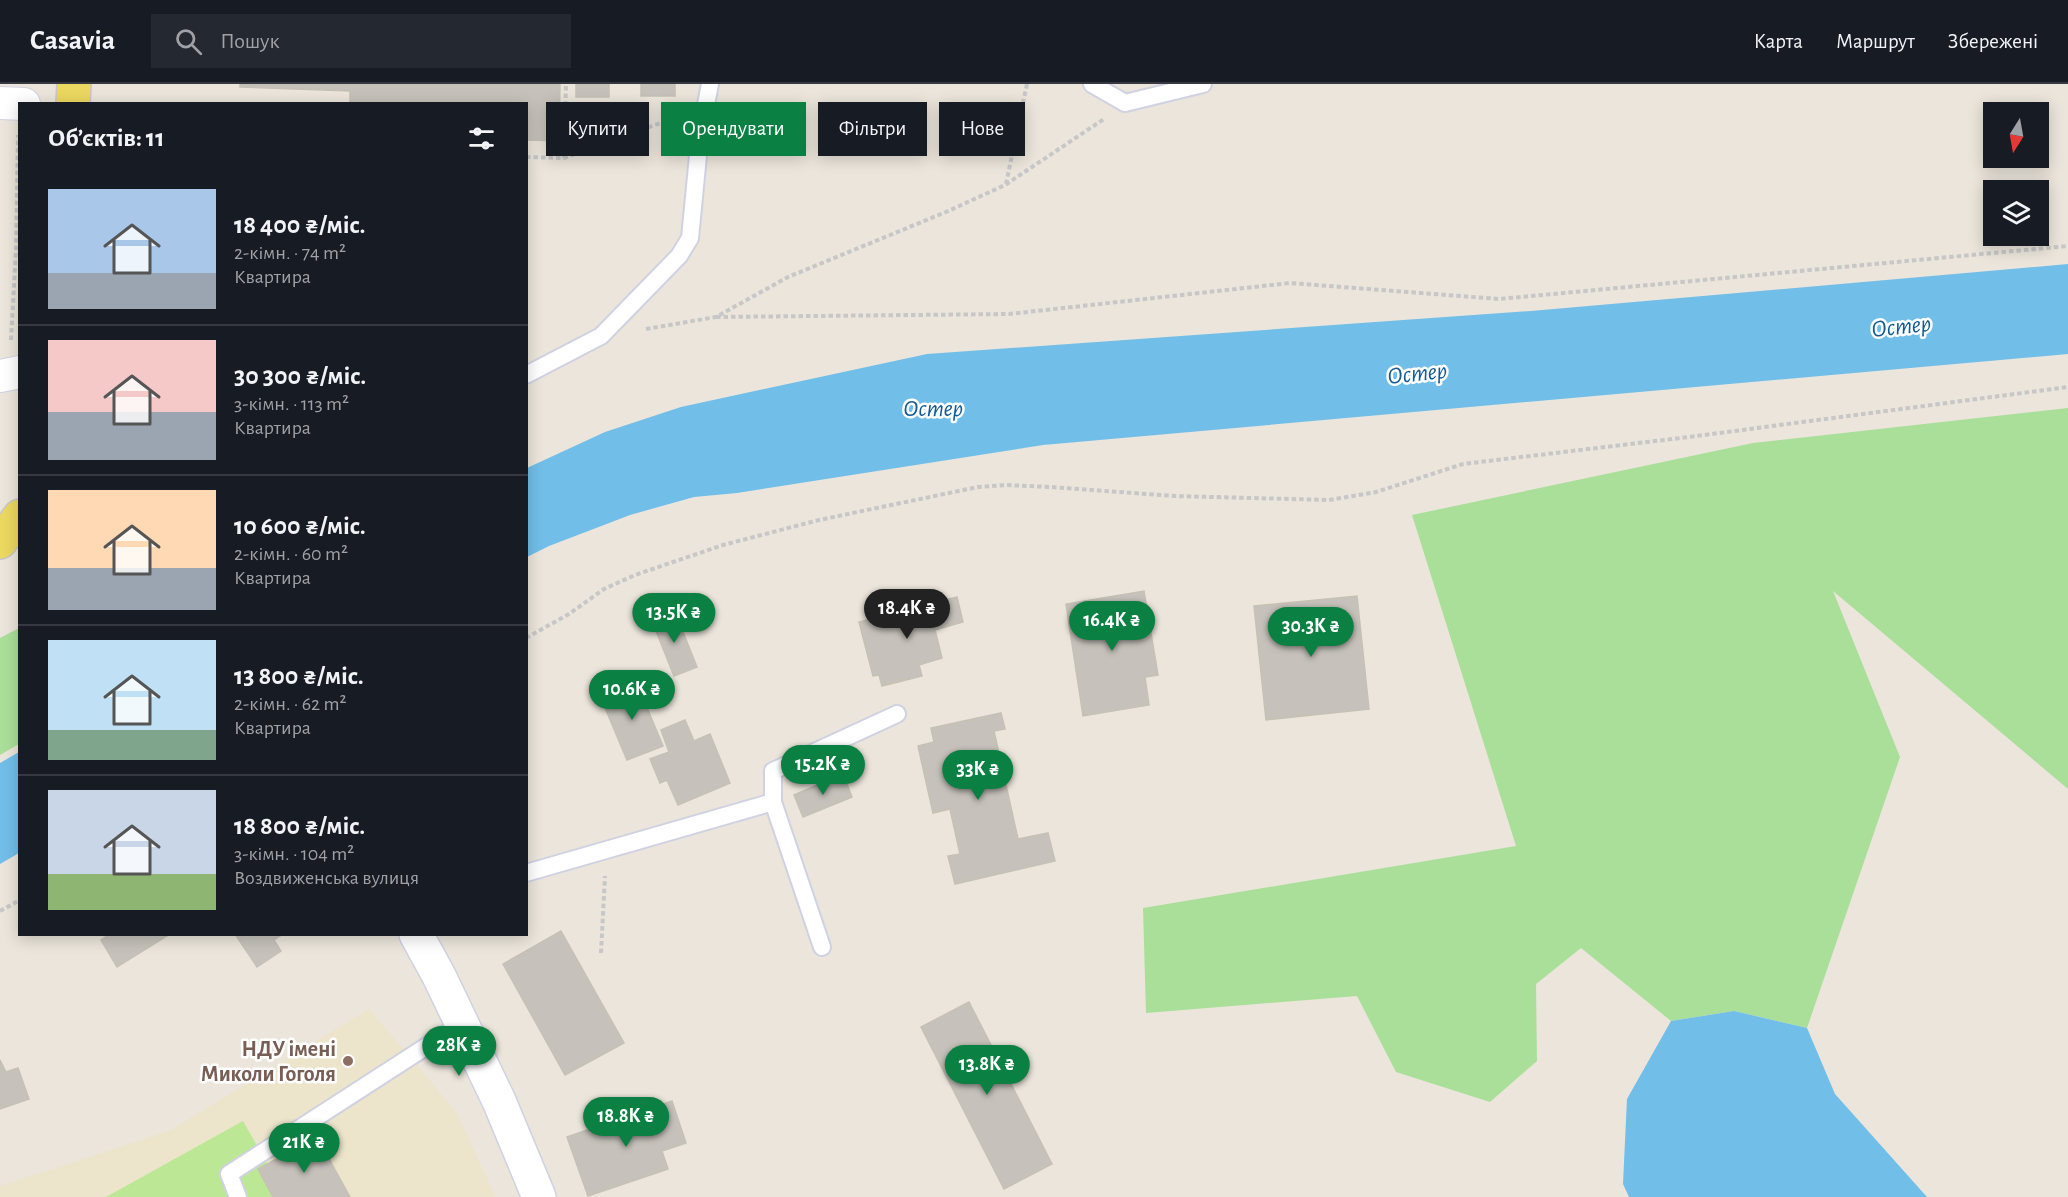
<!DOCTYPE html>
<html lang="uk">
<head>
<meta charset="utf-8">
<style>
  :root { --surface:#171b24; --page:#242831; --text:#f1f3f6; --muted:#9ea1a6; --line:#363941; --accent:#0b8043 }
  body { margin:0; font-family:"Alegreya Sans",sans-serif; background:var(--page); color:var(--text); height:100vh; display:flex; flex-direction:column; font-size:22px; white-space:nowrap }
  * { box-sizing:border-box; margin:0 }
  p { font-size:20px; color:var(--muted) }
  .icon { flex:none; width:33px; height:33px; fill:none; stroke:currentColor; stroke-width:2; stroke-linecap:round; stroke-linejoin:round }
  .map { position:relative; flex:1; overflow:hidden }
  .panel { position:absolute; left:18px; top:18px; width:510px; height:834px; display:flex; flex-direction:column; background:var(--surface); border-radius:0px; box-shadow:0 3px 15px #0003 }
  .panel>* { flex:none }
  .guide { position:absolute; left:546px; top:18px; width:570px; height:54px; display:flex; gap:12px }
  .needle { width:39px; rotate:191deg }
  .controls { position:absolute; left:1983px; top:18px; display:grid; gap:12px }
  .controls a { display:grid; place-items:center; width:66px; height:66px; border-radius:0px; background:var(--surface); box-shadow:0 3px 15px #0003; font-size:30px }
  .price { position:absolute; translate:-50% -51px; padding:0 14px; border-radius:21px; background:var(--accent); color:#fff; font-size:20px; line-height:39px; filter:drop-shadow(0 2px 3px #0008) }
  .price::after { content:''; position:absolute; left:50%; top:36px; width:18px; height:14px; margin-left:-9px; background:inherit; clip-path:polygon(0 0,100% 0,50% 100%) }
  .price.current { background:#222; color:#fff }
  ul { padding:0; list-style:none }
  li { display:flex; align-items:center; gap:18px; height:150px; padding:0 30px }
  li+li { border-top:2px solid var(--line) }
  li span { display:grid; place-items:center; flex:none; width:168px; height:120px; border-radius:0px; color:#555 }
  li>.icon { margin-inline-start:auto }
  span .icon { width:72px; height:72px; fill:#fffc; stroke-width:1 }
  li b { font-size:26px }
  h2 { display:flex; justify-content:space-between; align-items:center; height:72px; padding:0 30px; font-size:26px }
  .chip { padding:0 21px; border-radius:0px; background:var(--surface); box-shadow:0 3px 15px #0003; font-size:21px; line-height:54px }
  .chip.current { background:var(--accent); color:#fff }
  header { display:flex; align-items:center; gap:36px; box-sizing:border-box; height:84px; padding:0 30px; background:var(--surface); border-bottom:2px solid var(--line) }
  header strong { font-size:28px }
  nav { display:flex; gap:33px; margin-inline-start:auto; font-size:21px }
  .search { width:420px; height:54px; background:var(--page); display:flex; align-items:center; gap:15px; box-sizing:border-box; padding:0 21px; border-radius:0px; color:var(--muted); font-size:22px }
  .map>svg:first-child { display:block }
  .education { fill:#ece4cb }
  .green { fill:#aadf99 }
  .pitch { fill:#bce795 }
  .water { fill:#71bee9 }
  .building { fill:#c6c2bb; stroke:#c6c1b5; stroke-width:1.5 }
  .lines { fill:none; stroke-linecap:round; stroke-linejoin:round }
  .service-casing { stroke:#d0d2e1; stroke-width:20 }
  .minor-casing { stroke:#d0d2e1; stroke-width:34 }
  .tertiary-casing { stroke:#d0d2e1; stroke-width:36 }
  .primary-casing { stroke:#c7c7c7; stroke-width:36 }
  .path { stroke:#c7c7c7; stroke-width:4; stroke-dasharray:4.5 3; stroke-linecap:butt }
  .service { stroke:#fff; stroke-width:16 }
  .minor { stroke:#fff; stroke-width:32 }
  .tertiary { stroke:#fff; stroke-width:33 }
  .primary { stroke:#ebd860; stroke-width:33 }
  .education-dot { fill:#8d6e63; stroke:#fff; stroke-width:2 }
  .labels { text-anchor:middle; stroke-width:5; stroke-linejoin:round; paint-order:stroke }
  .education-label { font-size:22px; font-weight:bold; fill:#785e54; stroke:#fff; text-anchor:end }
  .water-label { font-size:24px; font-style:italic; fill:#125a93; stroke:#fff }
</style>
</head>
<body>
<header>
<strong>Casavia</strong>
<div class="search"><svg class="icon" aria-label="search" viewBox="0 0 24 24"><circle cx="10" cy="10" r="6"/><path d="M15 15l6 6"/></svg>Пошук</div>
<nav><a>Карта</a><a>Маршрут</a><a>Збережені</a></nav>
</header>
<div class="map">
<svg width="2068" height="1113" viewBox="0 0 2068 1113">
  <rect width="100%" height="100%" fill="#ebe5db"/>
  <path class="education" d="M369,925L457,1029L495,1113H0V1102L171,1046Z"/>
  <path class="green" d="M2068,324V705L1833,507L1900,673L1807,944L1734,927L1671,937L1581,864L1536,900L1537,977L1490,1018L1396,988L1357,912L1146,929L1143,824L1516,762L1412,431L1753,359Z
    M19,544V660L0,671V554Z"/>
  <path class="pitch" d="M243,1037L286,1113H106Z"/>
  <path class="water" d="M2068,180V270L1043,361L737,409L694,413L630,431L549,462L527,473V384L605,348L681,323L927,270L1531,227Z
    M19,668V769L0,780V679Z
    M1734,927L1807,944L1835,1010L1927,1113H1629L1623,1100L1627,1015L1671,937Z"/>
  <path class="building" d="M240,0H560L559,57L526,56V20H350V7L240,3Z
    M576,0H609V13H576Z
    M641,0H675V12H641Z
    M1144,507L1158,591L1145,593L1149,621L1083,632L1066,520Z
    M1357,512L1369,625L1266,636L1254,522Z
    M957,513L963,538L935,546L942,574L919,581L922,592L882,602L879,591L873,592L859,538Z
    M675,528L697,583L674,592L652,537Z
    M636,597L663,662L627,676L600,612Z
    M1001,629L1005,645L994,647L1018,755L1048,749L1055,777L955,800L948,772L960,770L950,725L933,729L918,662L934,658L931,644Z
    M685,636L694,657L710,650L730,699L678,721L667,696L660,699L650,675L669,668L661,646Z
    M843,690L852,713L803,733L794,711Z
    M561,847L624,959L565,991L503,880Z
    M110,850H170L117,883L101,856Z
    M235,850H283L274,856L281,867L257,883Z
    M969,918L1052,1080L1004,1105L921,943Z
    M0,976L6,988L18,984L29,1015L0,1025Z
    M672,1017L686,1059L662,1067L668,1085L588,1112L567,1053Z
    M317,1053L350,1113H273L258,1085Z"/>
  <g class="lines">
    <g class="service-casing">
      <path id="service" d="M1092,0L1125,19L1203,0
        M526,291L601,252L679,172L690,154L700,51L710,0
        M773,718L822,863
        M526,789L773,718V687L897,630
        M238,1113L229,1090L461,940"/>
    </g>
    <g class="minor-casing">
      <path id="minor" d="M0,19L24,20
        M0,292L20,288"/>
    </g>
    <g class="tertiary-casing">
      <path id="tertiary" d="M416,850L439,892L499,1017L539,1113"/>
    </g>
    <g class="primary-casing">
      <path id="primary" d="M73,20L74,0
        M0,458L20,432"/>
    </g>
    <path class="path" d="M526,73L564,74L677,33
      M564,74L566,0
      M1006,100L1027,0
      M716,233L1009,230L1290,199L1499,215L2068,162
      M646,245L716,233L788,193L946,128L1005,101L1104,35
      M11,256L16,165L18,51
      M526,554L569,530L604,505L635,491L723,461L819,436L978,403L1006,401L1051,403L1174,412L1329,416L1376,408L1463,380L1689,353L2068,303
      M0,827L20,816
      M601,869L605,792"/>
    <use href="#service" class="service"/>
    <use href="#minor" class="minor"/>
    <use href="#tertiary" class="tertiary"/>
    <use href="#primary" class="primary"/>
  </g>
  <circle class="education-dot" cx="348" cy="977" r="6"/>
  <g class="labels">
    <g class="education-label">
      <text x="336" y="972">НДУ імені<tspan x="336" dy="25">Миколи Гоголя</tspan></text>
    </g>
    <g class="water-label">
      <text transform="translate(1901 242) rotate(-6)" y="8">Остер</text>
      <text transform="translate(1417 289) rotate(-6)" y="8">Остер</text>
      <text x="933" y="332">Остер</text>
    </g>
  </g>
</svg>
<div class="controls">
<a><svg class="needle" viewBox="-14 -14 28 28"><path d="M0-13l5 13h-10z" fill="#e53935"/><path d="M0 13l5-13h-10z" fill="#9ea1a6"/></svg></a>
<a><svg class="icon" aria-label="layers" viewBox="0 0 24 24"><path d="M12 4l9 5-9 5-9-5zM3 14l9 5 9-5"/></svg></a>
</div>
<b class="price current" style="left:907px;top:556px">18.4K ₴</b>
<b class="price" style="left:674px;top:560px">13.5K ₴</b>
<b class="price" style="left:1112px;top:568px">16.4K ₴</b>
<b class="price" style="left:1311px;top:574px">30.3K ₴</b>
<b class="price" style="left:632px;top:637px">10.6K ₴</b>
<b class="price" style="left:823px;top:712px">15.2K ₴</b>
<b class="price" style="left:978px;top:717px">33K ₴</b>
<b class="price" style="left:459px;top:993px">28K ₴</b>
<b class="price" style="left:987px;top:1012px">13.8K ₴</b>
<b class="price" style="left:626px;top:1064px">18.8K ₴</b>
<b class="price" style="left:304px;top:1090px">21K ₴</b>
<div class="guide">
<a class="chip">Купити</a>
<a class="chip current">Орендувати</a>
<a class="chip">Фільтри</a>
<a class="chip">Нове</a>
</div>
<section class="panel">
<h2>Об’єктів: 11<svg class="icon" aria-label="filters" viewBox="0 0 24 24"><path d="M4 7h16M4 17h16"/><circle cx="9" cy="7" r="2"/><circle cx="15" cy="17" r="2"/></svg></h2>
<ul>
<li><span style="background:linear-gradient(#a9c7e8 70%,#9aa5b1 0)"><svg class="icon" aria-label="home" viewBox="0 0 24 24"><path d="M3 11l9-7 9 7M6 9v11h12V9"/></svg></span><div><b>18 400 ₴/міс.</b><p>2-кімн. · 74 m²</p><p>Квартира</p></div></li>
<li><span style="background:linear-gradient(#f6c9c9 60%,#9aa5b1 0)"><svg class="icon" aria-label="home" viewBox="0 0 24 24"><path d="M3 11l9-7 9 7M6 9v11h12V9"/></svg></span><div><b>30 300 ₴/міс.</b><p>3-кімн. · 113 m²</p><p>Квартира</p></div></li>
<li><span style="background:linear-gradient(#ffd9b3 65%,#9aa5b1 0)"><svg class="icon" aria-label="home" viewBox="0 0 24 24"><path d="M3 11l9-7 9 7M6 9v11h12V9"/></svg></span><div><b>10 600 ₴/міс.</b><p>2-кімн. · 60 m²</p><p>Квартира</p></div></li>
<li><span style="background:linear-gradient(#bfe0f5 75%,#7fa58c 0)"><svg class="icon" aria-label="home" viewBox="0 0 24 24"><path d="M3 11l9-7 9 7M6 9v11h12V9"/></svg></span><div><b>13 800 ₴/міс.</b><p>2-кімн. · 62 m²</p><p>Квартира</p></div></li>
<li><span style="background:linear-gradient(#c9d6e8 70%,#8fb573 0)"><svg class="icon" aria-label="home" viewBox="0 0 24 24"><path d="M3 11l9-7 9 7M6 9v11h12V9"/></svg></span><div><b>18 800 ₴/міс.</b><p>3-кімн. · 104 m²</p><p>Воздвиженська вулиця</p></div></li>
</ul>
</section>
</div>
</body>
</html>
